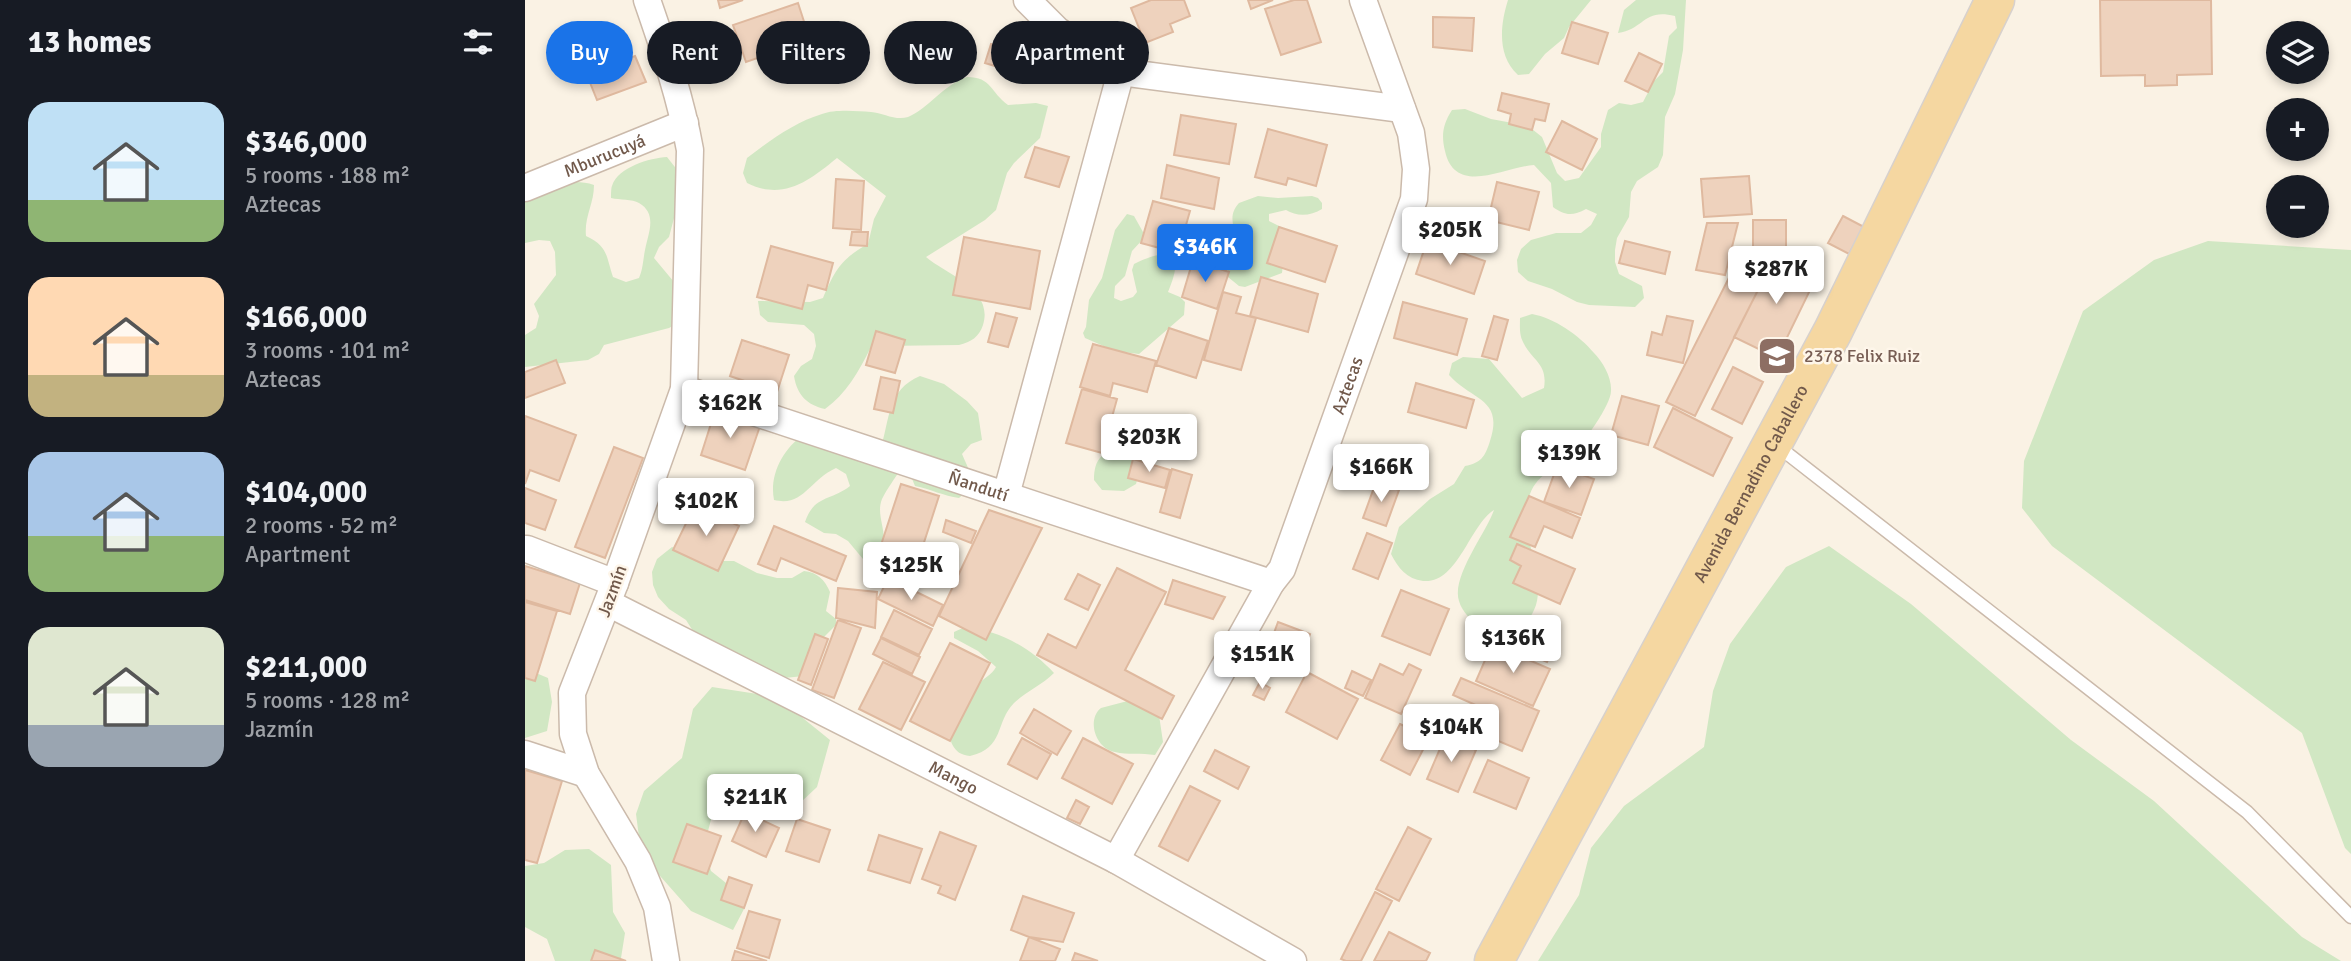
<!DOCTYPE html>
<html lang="en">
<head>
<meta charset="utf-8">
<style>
  :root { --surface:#171b24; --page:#242831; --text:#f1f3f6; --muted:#9ea1a6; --accent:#1a73e8 }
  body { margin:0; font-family:Signika,sans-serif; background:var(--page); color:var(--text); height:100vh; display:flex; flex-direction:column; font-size:26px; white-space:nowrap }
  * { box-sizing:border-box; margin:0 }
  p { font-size:23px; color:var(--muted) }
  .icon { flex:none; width:38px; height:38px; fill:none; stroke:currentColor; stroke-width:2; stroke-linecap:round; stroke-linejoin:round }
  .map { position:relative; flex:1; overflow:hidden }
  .side { display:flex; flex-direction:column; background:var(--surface); width:525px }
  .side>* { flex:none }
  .banner { position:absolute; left:21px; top:21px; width:665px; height:63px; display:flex; gap:14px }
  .buttons { position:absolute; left:1741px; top:21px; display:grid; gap:14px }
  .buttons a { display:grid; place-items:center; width:63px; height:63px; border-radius:50%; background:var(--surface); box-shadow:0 4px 10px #0003; font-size:35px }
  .price { position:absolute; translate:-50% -60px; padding:0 16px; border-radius:7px; background:#fff; color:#222; font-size:23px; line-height:46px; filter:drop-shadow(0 2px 4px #0008) }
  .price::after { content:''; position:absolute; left:50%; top:42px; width:21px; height:16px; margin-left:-10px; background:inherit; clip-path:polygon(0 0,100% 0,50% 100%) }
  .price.on { background:var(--accent); color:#fff }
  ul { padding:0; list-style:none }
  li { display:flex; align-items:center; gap:21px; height:175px; padding:0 28px }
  li span { display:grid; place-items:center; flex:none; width:196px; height:140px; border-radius:21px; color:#555 }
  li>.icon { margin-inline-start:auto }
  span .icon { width:84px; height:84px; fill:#fffc; stroke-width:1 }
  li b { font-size:30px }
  h2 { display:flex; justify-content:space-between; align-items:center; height:84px; padding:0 28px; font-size:30px }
  .chip { padding:0 24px; border-radius:32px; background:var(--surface); box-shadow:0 4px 10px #0003; font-size:24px; line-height:63px }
  .chip.on { background:var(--accent); color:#fff }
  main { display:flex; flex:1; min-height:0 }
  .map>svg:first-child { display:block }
  .green { fill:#d1e7c3 }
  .building { fill:#eed2bd; stroke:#dfb99f; stroke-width:2 }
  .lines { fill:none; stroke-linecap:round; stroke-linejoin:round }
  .lane-casing { stroke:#cbbaab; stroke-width:15 }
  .street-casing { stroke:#cbbaab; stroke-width:29 }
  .primary-casing { stroke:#d7d1cd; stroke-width:41 }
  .lane { stroke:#fff; stroke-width:12 }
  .street { stroke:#fff; stroke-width:26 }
  .primary { stroke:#f5d7a1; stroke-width:38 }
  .labels { text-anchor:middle; stroke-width:5; stroke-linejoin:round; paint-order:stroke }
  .street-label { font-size:18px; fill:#71594b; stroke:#fef6ea }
  .education-label { font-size:18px; fill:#785e54; stroke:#fef6ea; text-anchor:start }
</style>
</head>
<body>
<main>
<section class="side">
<h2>13 homes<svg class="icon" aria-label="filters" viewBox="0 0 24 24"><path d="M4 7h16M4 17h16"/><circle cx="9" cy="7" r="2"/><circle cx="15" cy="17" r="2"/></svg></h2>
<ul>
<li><span style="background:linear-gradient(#bfe0f5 70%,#8fb573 0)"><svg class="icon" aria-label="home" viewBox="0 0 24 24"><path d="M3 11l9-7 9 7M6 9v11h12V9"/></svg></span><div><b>$346,000</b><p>5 rooms · 188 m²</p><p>Aztecas</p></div></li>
<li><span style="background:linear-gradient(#ffd9b3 70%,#c2b280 0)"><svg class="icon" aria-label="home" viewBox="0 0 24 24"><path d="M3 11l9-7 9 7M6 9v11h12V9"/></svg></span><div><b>$166,000</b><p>3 rooms · 101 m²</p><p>Aztecas</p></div></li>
<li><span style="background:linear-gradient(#a9c7e8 60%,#8fb573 0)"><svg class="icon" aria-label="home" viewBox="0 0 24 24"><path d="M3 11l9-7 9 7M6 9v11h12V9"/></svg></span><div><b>$104,000</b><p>2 rooms · 52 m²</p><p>Apartment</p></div></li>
<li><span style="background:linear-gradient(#dfe7d0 70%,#9aa5b1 0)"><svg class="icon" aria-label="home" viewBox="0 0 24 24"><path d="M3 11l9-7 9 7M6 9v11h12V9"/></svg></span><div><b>$211,000</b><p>5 rooms · 128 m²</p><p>Jazmín</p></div></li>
</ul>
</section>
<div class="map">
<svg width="1826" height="961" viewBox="0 0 1826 961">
  <rect width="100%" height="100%" fill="#faf2e4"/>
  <path class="green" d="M983,0H1066L1044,27L1039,38L1020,54L1004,74L993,75C972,56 975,25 983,0Z
    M1111,0H1161L1158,50L1150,94L1140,117L1138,155L1133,167L1112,181L1106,192L1104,217L1092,238L1090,250V262L1094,274L1117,286L1119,298L1110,307L1064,305L1052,302L1027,289L1003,281L993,272L992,260L996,249L1006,240L1031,233H1056L1066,225L1072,214L1061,209C1048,216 1040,216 1028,207L1026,183L1009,165C980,167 930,197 920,151C916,135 918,124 927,110L940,109L966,119L993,124L1007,129L1017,137L1032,173L1040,181L1054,178L1076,147V134L1083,110L1094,103L1106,105L1118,102L1129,81L1138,72L1144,36L1152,28L1150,16C1118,8 1120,29 1093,33L1099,10Z
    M442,77C467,77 465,92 483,105L511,103L523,106L515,138L489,163L482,173L471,210L460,220L401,257C422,275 469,289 458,325C454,337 446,342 434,345L358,346L345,349C334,371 321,394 300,409C282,405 272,395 269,376L276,366L287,359L291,346L289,334L279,325L243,322L235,315L233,301L285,302L298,298C310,270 316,259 343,244L349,219L361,196L312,158C284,181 258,201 222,183L218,173L222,158C244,141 270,122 297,114C310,109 332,111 346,112C358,113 371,121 383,117C403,109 418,85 442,77Z
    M142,157L157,176V188L144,237L134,247L129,258L154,288L155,322L144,328L79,345L74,354L63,360L0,367V335L11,328L14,316L9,304L31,275L30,252L25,241L14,240L0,243V194C24,187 45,177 69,185C69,204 59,217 61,236C83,246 81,256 88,277L101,282L114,278C118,269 118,260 120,250C123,234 133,214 114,203C107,199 95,200 86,198C86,197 86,187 87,186C93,167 125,158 142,157Z
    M733,196L753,198L787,196L793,198L797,203V209C786,216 772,217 761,210L744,214V221L762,230L757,273L720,287L714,286L703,277V264L713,245C711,230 701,217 714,203Z
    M602,214L609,216L618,232L619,238L607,251L600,276L590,286L589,298L596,301L608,297L612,292L607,270L609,264C644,247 661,250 643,292L655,297L660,302L659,315L614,354L590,351L560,338L558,333L561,327L564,300L577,278L590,230Z
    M1683,241L1826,250V854L1820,848L1777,733L1527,546L1497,508L1499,461L1558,311L1629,260Z
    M1007,314C1029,318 1054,335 1069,353C1078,362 1087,378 1086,391C1086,405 1058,444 1047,454C1032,468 1013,473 1005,494C991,533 1024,578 1009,610C1004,622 992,634 985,645C969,645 964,639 953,627C946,619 937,612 934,601C926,577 961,533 969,510C944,526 933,584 898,581C882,579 873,568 866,554L874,527L905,499L929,484L940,466C956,463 960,457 965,441C979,398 947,401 924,375L927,363L938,357L964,359L997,398L1019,388C1023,363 1007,361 998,342C994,334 995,327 995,318Z
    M395,376L419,384L442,401L453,413L457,440L446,444L437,454C445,473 453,482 434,498C419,496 405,489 390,486L385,474L376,469C370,478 362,489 357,499C349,519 369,537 351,560L338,559L323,541L311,534L299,533L280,522C289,495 306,501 325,486L321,474L311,468C284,480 279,507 249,500C244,475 258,449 278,435L356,447C365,419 362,390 395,376Z
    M599,446L610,450L617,461L611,484L599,491L577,490L569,480C569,458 578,451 599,446Z
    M1304,546L1386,604L1546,740L1629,801L1777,937L1816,961H1013L1054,895L1066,848L1099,806L1179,747L1188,691L1205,644L1261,567Z
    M147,547L194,561H209L232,573L252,578H267L279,571C292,572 300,580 305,592L301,611L311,619V625L290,646L279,676L259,678L236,667L180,650L161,620L144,609L133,597L128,585L127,572L132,559Z
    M440,627C474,630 506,648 529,673C517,685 502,691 489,703C470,722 480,748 445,756C436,755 431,752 427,744C420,729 441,698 452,686C458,678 467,675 471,667L453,651L429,638V632Z
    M11,673L23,678L27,702L22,731L0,738V678Z
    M187,687L239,695L263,706L305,740L292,787L275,803C233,798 225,794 187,816L179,846L186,871L206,887L219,909L208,930L166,911L128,868L114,837L111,814L119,791L157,758L168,709Z
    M614,698L634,715L638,742L630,755C617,753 602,755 590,752C571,749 561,720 576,708Z
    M64,849L86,865L88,912L100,933L96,958L91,961H30L22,939L0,927V866L19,863L40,850Z"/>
  <path class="building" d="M193,0H218L195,8Z
    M626,0H659L665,16L645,24L648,32L620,43L606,8Z
    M723,0H748L726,9Z
    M769,0H782L796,42L756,55L740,9Z
    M1575,0H1686L1687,74L1652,75V85L1620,86V75L1576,76Z
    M273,3L285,40L221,62L208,25Z
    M908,17L949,18L947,51L908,47Z
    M1047,22L1083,33L1073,64L1037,53Z
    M495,40L530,50L520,81L460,63L466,44L491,52Z
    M1114,53L1137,64L1123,92L1100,81Z
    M110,56L121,82L72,100L62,75Z
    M977,93L1024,104L1020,121L1010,119L1007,130L984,124L986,114L973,110Z
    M656,115L711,124L704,164L649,155Z
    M1037,121L1072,139L1057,170L1021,152Z
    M743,129L802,145L791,186L763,178L761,185L730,177Z
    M510,147L544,157L534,187L500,177Z
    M642,165L694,178L689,209L636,198Z
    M1224,176L1227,214L1179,217L1176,179Z
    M311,179L339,181L336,230L308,228Z
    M972,182L1014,192L1004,230L963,220Z
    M628,201L665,211L653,253L616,243Z
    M1318,216L1339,227L1324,254L1303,243Z
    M1228,220H1261V249H1228Z
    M1182,223H1213L1200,275L1171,270Z
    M754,227L812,246L800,282L742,263Z
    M327,232H343L342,246L325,245Z
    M439,237L515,251L505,309L428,295Z
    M902,241L960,261L949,294L891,274Z
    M1100,241L1145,252L1140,274L1094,263Z
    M246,246L308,263L301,290L283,285L277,309L232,297Z
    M1217,252L1245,266L1170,416L1141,402Z
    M1263,254L1284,264L1278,276L1289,282L1252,358L1209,337L1248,261L1256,266Z
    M668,260L704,272L692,309L657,297Z
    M736,277L793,294L783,332L725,316Z
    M698,292L716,297L711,313L731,318L716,370L679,360Z
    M878,302L942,319L932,355L869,338Z
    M471,313L492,318L483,347L463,342Z
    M969,316L983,320L972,360L957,356Z
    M1142,316L1168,321L1158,363L1122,355L1127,332L1137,335Z
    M644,328L683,341L671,378L631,365Z
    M351,331L380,340L370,373L341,365Z
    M217,340L264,355L252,392L205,376Z
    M568,344L631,361L622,392L588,383L585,396L555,387Z
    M31,360L40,383L0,398V372Z
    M1208,367L1238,382L1217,424L1187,409Z
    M356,377L375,381L368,413L349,409Z
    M891,383L949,400L941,428L883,412Z
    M557,389L592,399L577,453L541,443Z
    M1097,396L1134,406L1123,445L1086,435Z
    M1148,408L1207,438L1188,476L1129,447Z
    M190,411L235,426L220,470L176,455Z
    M0,416L51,435L34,481L5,470L0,484Z
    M89,447L118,458L80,558L50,547Z
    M608,459L645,470L640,488L603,478Z
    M1032,466L1069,479L1056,515L1019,502Z
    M647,469L667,475L655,518L635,512Z
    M851,482L874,490L861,526L838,518Z
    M376,484L414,496L393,561L355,548Z
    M0,488L31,500L20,530L0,523Z
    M1004,496L1055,518L1047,538L1019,526L1010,547L985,537Z
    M170,505L214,526L193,571L148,550Z
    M464,510L517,528L461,640L414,616Z
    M421,520L451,531L446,543L418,532Z
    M249,526L321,556L311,581L256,558L251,571L233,564Z
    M842,533L867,543L853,579L828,569Z
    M992,544L1050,569L1035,604L988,583L996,566L985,560Z
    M0,566L55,583L45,614L0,600Z
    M592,568L641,592L600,670L649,696L637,719L512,655L523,634L551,648Z
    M553,574L575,585L563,610L540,599Z
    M363,578L418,605L408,626L353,599Z
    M648,580L700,597L688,619L640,604Z
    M313,588L352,592L350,628L311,618Z
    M876,590L924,609L905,655L857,636Z
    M0,602L32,611L10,681L0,678Z
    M369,610L407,629L394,655L356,637Z
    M313,620L336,628L309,698L287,690Z
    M753,622L785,634L774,664L742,652Z
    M993,628L1030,644L1022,662L985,646Z
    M290,634L303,639L286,685L273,680Z
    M356,638L395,657L387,674L348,654Z
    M425,643L465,663L425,741L385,721Z
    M967,644L1025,669L1008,706L951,681Z
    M358,662L400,682L376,730L334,709Z
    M855,664L878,675L884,664L896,670L876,714L840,698Z
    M827,671L846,680L838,696L820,688Z
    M782,672L833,699L812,739L761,712Z
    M936,678L1014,711L997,751L952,732L962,710L928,695Z
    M735,682L745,688L739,700L728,695Z
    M509,709L546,731L532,755L495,733Z
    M875,724L904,738L885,775L856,760Z
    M920,737L951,750L933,792L902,779Z
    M497,738L526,754L512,779L483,764Z
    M558,738L608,764L587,804L537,778Z
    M690,750L724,767L713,789L679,771Z
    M963,760L1004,778L991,809L949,792Z
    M0,770L37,781L12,863L0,860Z
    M665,786L695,801L663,861L634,846Z
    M551,800L564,807L555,824L542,818Z
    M220,812L254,828L241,857L207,841Z
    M272,819L305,830L294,862L261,851Z
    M162,824L196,836L182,874L148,862Z
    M883,827L906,839L874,901L851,889Z
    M415,832L451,846L430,900L413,893L416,886L397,879Z
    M354,835L397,849L385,883L343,870Z
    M204,877L227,885L219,908L196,900Z
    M850,892L867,901L836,961H821L816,959Z
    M498,896L549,913L538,942L504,937L486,930Z
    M224,911L255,920L244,958L212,948Z
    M864,932L905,953L901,961H849Z
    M504,937L535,949L530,961H495Z
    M70,950L101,961H66Z
    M210,951L242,961H207Z
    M550,953L573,961H547Z"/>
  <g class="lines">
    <g class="lane-casing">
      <path id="lane" d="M1250,444L1722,812L1826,917"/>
    </g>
    <g class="street-casing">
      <g id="street">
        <path d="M122,0C139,49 156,99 165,150L159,389L90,583L47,693L48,734L61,774L113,861L132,907L141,961"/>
        <path d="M502,0L532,30L596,72L877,109"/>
        <path id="s1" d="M0,188L160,123"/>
        <path id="s2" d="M159,389L746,583"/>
        <path d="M481,495L596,72"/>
        <path d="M2,549L90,583"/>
        <path id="s3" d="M83,603L591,860L768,961"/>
        <path d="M0,754L61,774"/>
        <path id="s4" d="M591,860L746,583L757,569L889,199L891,169L886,133L838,0"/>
      </g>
    </g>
    <g class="primary-casing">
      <g id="primary">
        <path id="s5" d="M969,961L1308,331L1470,0"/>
      </g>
    </g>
    <use href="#lane" class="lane"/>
    <use href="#street" class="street"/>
    <use href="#primary" class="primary"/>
  </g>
  <defs>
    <g id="school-square" transform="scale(2.0125)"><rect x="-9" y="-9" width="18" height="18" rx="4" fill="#8d6e63" stroke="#fef6ea"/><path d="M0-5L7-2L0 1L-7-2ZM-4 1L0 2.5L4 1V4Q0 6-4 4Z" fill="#fff"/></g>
  </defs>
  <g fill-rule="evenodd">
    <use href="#school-square" x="1252" y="356"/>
  </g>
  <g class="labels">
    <g class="street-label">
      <text dy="6" stroke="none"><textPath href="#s1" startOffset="86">Mburucuyá</textPath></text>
      <text dy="6" stroke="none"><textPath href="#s4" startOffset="530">Aztecas</textPath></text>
      <text dy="6" stroke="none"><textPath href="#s5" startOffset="542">Avenida Bernadino Caballero</textPath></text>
      <text dy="6" stroke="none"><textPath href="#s2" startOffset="310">Ñandutí</textPath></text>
      <text transform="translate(87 591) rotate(-70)" y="6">Jazmín</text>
      <text dy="6" stroke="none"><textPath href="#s3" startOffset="387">Mango</textPath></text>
    </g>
    <g class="education-label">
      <text x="1279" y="362">2378 Felix Ruiz</text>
    </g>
  </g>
</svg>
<div class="buttons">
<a><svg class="icon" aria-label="layers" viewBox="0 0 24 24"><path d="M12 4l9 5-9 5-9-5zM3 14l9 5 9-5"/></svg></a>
<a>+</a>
<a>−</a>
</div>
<b class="price" style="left:925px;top:267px">$205K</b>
<b class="price on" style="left:680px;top:284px">$346K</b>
<b class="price" style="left:1251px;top:306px">$287K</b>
<b class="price" style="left:205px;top:440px">$162K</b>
<b class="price" style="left:624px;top:474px">$203K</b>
<b class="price" style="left:1044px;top:490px">$139K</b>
<b class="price" style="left:856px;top:504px">$166K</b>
<b class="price" style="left:181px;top:538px">$102K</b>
<b class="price" style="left:386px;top:602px">$125K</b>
<b class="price" style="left:988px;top:675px">$136K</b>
<b class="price" style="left:737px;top:691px">$151K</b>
<b class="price" style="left:926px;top:764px">$104K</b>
<b class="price" style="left:230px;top:834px">$211K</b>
<div class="banner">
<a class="chip on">Buy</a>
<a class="chip">Rent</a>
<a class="chip">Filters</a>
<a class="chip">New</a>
<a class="chip">Apartment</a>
</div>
</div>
</main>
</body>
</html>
